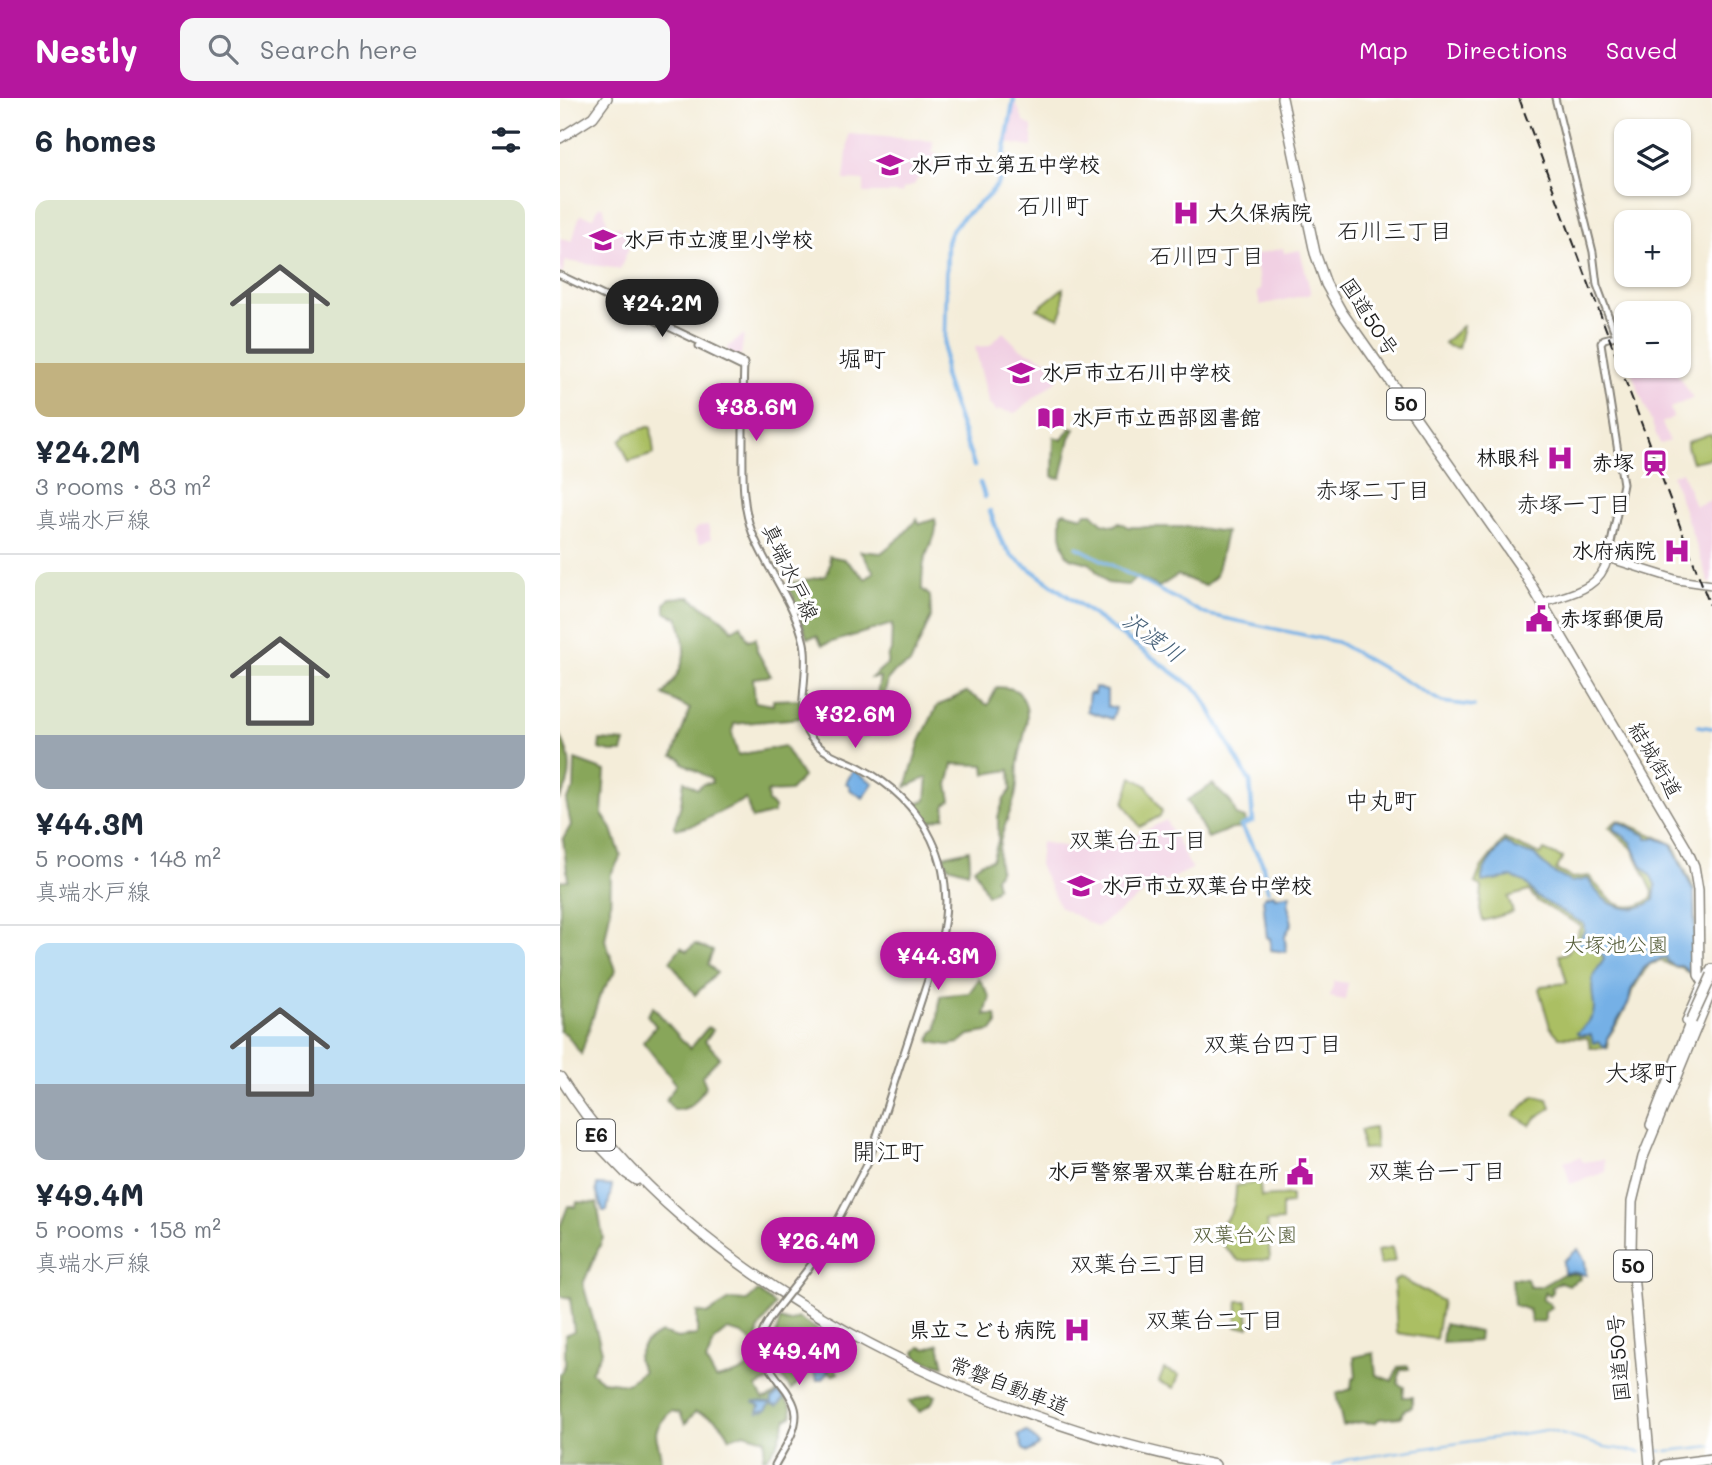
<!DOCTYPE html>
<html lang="en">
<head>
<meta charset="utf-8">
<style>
  :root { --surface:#fff; --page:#f6f6f7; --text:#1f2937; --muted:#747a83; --line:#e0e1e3; --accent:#b5179e }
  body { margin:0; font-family:Mali,"Klee One",sans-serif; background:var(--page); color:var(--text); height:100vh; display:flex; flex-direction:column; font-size:26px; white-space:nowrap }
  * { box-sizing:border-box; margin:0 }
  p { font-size:23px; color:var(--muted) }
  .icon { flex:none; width:38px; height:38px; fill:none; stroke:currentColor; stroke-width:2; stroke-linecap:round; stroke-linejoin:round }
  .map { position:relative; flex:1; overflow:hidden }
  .side { display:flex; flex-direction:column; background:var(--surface); width:560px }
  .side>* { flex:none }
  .tools { position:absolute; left:1054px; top:21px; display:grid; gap:14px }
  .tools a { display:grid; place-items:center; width:77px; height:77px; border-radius:14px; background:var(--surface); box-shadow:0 2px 5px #0004; font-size:35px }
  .price { position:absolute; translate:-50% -60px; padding:0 16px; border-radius:24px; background:var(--accent); color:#fff; font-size:23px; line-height:46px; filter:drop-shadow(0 2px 4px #0008) }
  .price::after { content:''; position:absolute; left:50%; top:42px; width:21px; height:16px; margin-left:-10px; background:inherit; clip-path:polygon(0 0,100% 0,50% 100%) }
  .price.active { background:#222; color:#fff }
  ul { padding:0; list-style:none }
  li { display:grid; align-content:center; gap:14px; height:371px; padding:0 35px }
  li+li { border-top:2px solid var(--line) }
  li span { display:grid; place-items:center; height:217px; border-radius:14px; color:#555 }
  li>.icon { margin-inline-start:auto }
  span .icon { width:126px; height:126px; fill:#fffc; stroke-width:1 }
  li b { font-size:30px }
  h2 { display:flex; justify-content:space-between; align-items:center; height:84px; padding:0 35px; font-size:30px }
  header { display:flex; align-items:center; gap:42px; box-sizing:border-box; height:98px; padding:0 35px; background:var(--accent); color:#fff }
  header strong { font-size:33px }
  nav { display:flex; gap:38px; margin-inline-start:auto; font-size:24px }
  .search { width:490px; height:63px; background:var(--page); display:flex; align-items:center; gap:18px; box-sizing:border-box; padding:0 24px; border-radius:14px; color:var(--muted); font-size:26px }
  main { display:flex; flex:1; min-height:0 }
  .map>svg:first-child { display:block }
  .built { fill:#f1d0e3 }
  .green { fill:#abbf64; stroke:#646e40; stroke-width:2 }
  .forest { fill:#88a65a; stroke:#52613b; stroke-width:2 }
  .water { fill:#74b0e6; stroke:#486681; stroke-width:2 }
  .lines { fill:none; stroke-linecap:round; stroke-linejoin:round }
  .stream { stroke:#74b0e6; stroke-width:2 }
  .canal { stroke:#74b0e6; stroke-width:3.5 }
  .river { stroke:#74b0e6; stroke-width:4.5 }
  .secondary-casing { stroke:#88847a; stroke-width:9 }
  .primary-casing { stroke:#88847a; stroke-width:10 }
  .highway-casing { stroke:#88847a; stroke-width:12 }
  .secondary { stroke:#fff; stroke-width:5 }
  .primary { stroke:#fff; stroke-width:7 }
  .highway { stroke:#fff; stroke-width:9 }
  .rail { stroke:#1c1c1c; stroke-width:2; stroke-dasharray:10 5; stroke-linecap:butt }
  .secondary-bridge-casing { stroke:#88847a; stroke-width:9; stroke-linecap:butt }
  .highway-bridge-casing { stroke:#88847a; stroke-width:12; stroke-linecap:butt }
  .secondary-bridge { stroke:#fff; stroke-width:5 }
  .highway-bridge { stroke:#fff; stroke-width:9 }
  .labels { text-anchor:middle; stroke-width:6; stroke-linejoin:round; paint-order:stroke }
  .shield { fill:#fff; stroke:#606060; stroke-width:2 }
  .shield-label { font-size:19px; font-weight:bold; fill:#1c1c1c }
  .poi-label { font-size:21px; font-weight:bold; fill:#1c1c1c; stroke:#fff; text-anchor:start }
  .street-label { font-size:21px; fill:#1c1c1c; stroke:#fff }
  .park-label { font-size:21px; fill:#555d39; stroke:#fff }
  .neighbourhood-label { font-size:23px; fill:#1c1c1c; stroke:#fff }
  .water-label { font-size:23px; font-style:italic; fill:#445f77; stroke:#fff }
  .quarter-label { font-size:24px; fill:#1c1c1c; stroke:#fff }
</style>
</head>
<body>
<header>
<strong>Nestly</strong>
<div class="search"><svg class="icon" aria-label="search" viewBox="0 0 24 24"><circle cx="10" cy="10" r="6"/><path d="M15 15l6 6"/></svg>Search here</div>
<nav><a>Map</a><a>Directions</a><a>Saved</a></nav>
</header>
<main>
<section class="side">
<h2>6 homes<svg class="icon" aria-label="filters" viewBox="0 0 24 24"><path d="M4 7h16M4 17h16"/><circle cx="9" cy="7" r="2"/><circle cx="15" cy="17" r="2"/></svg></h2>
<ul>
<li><span style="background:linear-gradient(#dfe7d0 75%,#c2b280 0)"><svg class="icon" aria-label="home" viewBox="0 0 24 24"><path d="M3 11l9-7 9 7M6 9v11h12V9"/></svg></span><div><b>¥24.2M</b><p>3 rooms · 83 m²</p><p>真端水戸線</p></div></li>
<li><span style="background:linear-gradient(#dfe7d0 75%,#9aa5b1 0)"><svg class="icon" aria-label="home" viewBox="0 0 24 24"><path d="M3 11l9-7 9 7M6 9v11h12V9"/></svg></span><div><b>¥44.3M</b><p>5 rooms · 148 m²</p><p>真端水戸線</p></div></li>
<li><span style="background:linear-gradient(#bfe0f5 65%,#9aa5b1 0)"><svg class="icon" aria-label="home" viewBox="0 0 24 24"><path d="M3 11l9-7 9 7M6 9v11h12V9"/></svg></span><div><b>¥49.4M</b><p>5 rooms · 158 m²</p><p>真端水戸線</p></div></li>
</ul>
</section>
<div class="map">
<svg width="1152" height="1367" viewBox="0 0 1152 1367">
  <rect width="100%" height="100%" fill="#fff"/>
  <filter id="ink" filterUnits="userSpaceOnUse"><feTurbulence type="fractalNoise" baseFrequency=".0143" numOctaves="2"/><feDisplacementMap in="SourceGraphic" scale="14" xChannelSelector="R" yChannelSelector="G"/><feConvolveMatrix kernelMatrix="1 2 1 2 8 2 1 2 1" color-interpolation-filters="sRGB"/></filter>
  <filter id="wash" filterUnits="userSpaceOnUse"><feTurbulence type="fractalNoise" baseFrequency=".00686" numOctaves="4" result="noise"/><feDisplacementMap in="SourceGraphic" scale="28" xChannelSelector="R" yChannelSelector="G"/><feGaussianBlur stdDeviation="1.57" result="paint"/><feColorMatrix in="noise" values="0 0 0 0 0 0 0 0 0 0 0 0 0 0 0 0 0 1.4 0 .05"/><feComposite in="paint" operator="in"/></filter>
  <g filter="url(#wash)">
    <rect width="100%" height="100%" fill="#f4edd9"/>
    <path class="built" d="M455,2L464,24L472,28V49L448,45Z
      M289,36L373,43L372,55L377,56L371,77L361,75L354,87L343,91L342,95H304V83L284,82Z
      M39,108L44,110L48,130L61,128V133L67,132L73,140L60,171L6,163L2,176L0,175V140L12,143L20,117L34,120Z
      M723,150L724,155L740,152L751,196L700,207L697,194L701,191L694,157Z
      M443,234L459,250L506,270L495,284L455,315L439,312L436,314L429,306L415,249L429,248Z
      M184,236L181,257L175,259L167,255L168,249Z
      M1069,268H1112L1133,300L1110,310L1113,319L1102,325L1109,343L1100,346Z
      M1122,374L1135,408L1152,402V485H1149L1112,377Z
      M148,427L151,441L139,446L134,434L138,429Z
      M606,722L632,771L590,791L537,829L500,809L479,767L481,744L535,754L553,749Z
      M774,883L788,885L785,902L770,899Z
      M1020,1059L1023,1064L1044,1061L1046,1074L1010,1086L1004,1064Z"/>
    <path class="green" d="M503,190V211L499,220L477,211Z
      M902,228H903L898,250L888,248L884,245Z
      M91,328L94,356L69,364L60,343L67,336Z
      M1149,336L1152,337V360L1132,364L1127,348V344Z
      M572,679L587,688L602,713L600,718L580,729L564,705Z
      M1058,722L1113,746L1134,791L1137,864L1134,880L1121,869L1116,870L1102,863L1090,866L1085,872L1072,893L1069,904L1059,923L1047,941L1048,950H1030L1028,940L999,939L990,929L979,891L981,888L1007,885L999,857L1008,855L1021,828L977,803L969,793L948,799L953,814L923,823L920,812L922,789L915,785L921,770L944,741L981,757L984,752L1003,760L996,772L1012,780L1029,778C1048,801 1063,821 1092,800L1093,794L1072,750L1049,729Z
      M974,998L988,1001L991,1010L977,1019L970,1027L954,1017Z
      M814,1030L816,1050L802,1051L801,1032Z
      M697,1084L700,1086L701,1099L731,1097V1106L722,1107V1123L707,1124L710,1161L679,1163L652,1137C669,1119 676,1114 676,1088Z
      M832,1149L835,1163L820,1167L817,1153Z
      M840,1180L882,1203L876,1241L837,1235L834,1183Z
      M678,1203H687L689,1229H676Z
      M604,1271L619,1277L614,1290L599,1284Z"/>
    <path class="forest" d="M510,330L515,331L510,340L501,380L493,379L494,339L502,342Z
      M504,414L523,419L526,415H532L542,425L554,428L559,424L568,429H630L666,434L656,478L645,488L618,477L599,489L577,479L568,487L547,485L529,465L510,460L506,456L501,437V416Z
      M357,421L360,426L375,421C379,438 369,446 365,461C362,470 362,481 362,491L370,498L371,519L350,566L335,573L328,581L319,621L306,638H300L314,615L320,579L311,580L327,566L328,557L331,553L332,526L262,547L257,538L247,540L241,522L230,502L234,500L227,486L266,478L270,466L269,458L284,461L306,481L314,474L300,453L321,455L342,438Z
      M130,499C143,510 163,518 172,532L181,527L188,542L196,540L197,553L211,578L193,580L195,604L213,607V602L240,601V620L174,626L172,635L178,657L224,648L243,679L230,693L207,694L208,704L214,709V715L192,721L186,701L136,726L116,731L114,729L121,706L124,683L137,691L143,686L152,685L151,681L123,665L121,661L113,658L130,611L103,597C126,569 129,554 118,520L105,514V506L110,500Z
      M437,589C444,590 453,589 458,594C477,613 460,645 458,666C457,677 458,689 455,699C449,720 433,749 440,771L435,780L437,788L433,794L427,797L414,770L422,764L432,762L438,743V719L444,701L451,692L450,672L425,676L424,667L393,666L388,687L391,702L385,706V719L366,725L354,707L366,702L368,679L346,689L360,643L377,608L406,594L428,607Z
      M0,637C12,658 14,680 0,700Z
      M40,642L65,644L62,654H51L39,651Z
      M15,662L45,673L42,716L52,731L61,758L51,776L50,814L45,842L56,872L40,897L21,956L6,936L0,933V783L8,782L3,741L11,727L6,703L14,691Z
      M653,686C663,701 671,697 676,717L685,720L686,725L680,727L681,730L668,732L648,740L627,702Z
      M409,752L410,764L408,774L388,768L383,758Z
      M135,846L153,853L148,866L157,875L135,897L110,863L121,849L127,853Z
      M419,881L430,899L425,917H436L437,926L432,933L409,937L399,945L388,947L370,944L372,935L377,931L380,898L409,895Z
      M93,909L130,951L148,929L153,932L145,943L160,959L142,978L146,988C136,1002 133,1012 114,1012L106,1002L116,986L83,944L96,928L87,917Z
      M17,1104L37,1105L43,1140L23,1186L42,1253L31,1274L42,1283L67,1286L83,1273L77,1261C81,1247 88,1241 101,1235L118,1240L137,1237V1214L147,1216L170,1202L187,1203L198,1193L215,1207L198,1233L197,1245H192L182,1236L167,1232L155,1242L146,1263L156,1281C171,1277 185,1276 194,1262H200L212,1281L196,1289L203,1301C211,1300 216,1297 219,1290L231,1309L232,1318L226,1321L218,1344L207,1360H203L205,1341L184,1335L170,1340C162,1323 153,1318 135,1314L125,1326L120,1315L111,1313C84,1340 102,1337 101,1367H0V1276L5,1267V1237L14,1233L10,1200L0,1198V1129L8,1108L16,1109Z
      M1003,1176H1019L1020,1181L1009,1187L1000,1184L992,1189L993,1194L990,1197L985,1194L982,1202L988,1204L992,1209L985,1214V1223L972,1224L969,1212L954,1207L952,1180L967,1181L970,1189H980Z
      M238,1220L258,1232L256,1237L278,1275L273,1277L256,1260L247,1267L248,1275L231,1292L215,1267L216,1236L220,1221L229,1224Z
      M884,1226L919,1234L918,1243L882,1245Z
      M379,1246L384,1268L358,1261L355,1254L360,1249L366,1251Z
      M814,1255L816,1277L832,1283L838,1269L848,1268L849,1271L840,1272L838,1286L844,1289L843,1299H852V1309L845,1311L841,1319L819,1321L815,1325L799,1324L783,1328L776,1296L791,1291L792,1282L796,1278L794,1259Z
      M371,1296L376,1298L371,1306L360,1314L349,1304Z"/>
    <path class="water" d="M535,589L547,593V608L556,610L552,621L527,613L529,595L534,596Z
      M293,672L313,685L303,700L289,691L290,688L286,685Z
      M1058,724L1087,738V740H1096L1111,746L1134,795L1135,875L1132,878L1123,868H1115L1107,863L1106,859L1091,865L1084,870L1071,892L1069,904L1047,940L1046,950L1039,944L1033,945L1031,937H1019L1017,935C1046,911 1028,907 1033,880C1034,874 1041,867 1044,861C1040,848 1027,850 1016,849L1024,833V826L977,799L965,784L951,779L922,784C920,770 936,755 945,744L955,751L974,757L992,774L1011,784L1028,781C1033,786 1034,791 1038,795C1053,812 1076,816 1094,802L1096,788L1091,778L1081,766L1071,744L1053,730Z
      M714,796L715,799L730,796L728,807L732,825L725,838L726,854L711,852L710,840H707L703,801L705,798Z
      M37,1087L52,1088L47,1113H43L36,1092Z
      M1018,1151L1025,1163L1026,1177L1012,1174L1004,1175L1003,1163Z
      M257,1263L268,1274L262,1281L257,1282L253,1273L246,1277L244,1273Z
      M219,1295L224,1301L218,1308L210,1306L206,1312L198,1314L200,1308L193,1304L212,1305V1301Z
      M466,1333L474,1340L479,1347L468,1354L463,1351L458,1337Z"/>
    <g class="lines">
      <path class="stream" d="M1093,1353H1103
        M1106,1353L1152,1348
        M792,1361L987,1332L1045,1349L1081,1354
        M772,1367L790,1361"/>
      <path class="canal" d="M517,449L645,516L777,544L882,604L914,608
        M1138,628L1152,630"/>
      <path class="river" d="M414,368L384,278L387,144C394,117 425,108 439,84L454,0
        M420,385L425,399
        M430,413L441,443L452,458L640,594L690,684L693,723
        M691,724L681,728L702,764L708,792"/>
    </g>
  </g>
  <g filter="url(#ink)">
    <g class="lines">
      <g class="secondary-casing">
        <path id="secondary" d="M995,0L1033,154L1037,187L1056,238L1044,241L1041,245L1063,386L1048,460
          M0,177L184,265C183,290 183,315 183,340C183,372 181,404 192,434C207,472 235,505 244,545C250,573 236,612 247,634C258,655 280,659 299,669C365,704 399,768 381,842L309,1062L261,1154L230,1194
          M139,248L184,270
          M215,1367C223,1352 236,1335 236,1317C236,1308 231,1300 226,1292C196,1252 189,1245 223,1203"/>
      </g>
      <g class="primary-casing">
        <path id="primary" d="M983,505C1011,495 1039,493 1048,460L1118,482L1152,487"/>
      </g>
      <g class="highway-casing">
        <path id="highway" d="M722,0L755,155L766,186L781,213L960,468L1126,750L1134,768L1138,792L1139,877L1150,894
          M0,40L33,19L47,0
          M1127,923L1141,891L1152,871
          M0,979C131,1188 420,1322 655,1367
          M1091,1027L1131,923
          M31,1039L66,1075L76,1082
          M1090,1367L1071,1153L1072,1104L1083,1059L1152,891
          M1105,1367L1152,1361"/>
      </g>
      <use href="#secondary" class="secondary"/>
      <use href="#primary" class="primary"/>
      <use href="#highway" class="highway"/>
      <path class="rail" d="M959,0L1152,513"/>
      <g class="secondary-bridge-casing">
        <path id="secondary-bridge" d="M223,1203L230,1194"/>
      </g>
      <g class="highway-bridge-casing">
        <path id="highway-bridge" d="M1131,923L1152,877"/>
      </g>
      <use href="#secondary-bridge" class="secondary-bridge"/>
      <use href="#highway-bridge" class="highway-bridge"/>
    </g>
  </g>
  <defs>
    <g id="school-bare" transform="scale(2.1)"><path d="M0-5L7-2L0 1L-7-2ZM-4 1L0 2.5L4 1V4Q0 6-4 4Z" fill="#b5179e" stroke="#fff" stroke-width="2.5" paint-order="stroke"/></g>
    <g id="hospital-bare" transform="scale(2.1)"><path d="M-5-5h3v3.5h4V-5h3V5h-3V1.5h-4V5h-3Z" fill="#b5179e" stroke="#fff" stroke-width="2.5" paint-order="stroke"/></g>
    <g id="library-bare" transform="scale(2.1)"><path d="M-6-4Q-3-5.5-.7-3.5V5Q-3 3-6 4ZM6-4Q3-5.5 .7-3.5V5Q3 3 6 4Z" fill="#b5179e" stroke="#fff" stroke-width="2.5" paint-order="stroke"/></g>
    <g id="station-bare" transform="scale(2.1)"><path d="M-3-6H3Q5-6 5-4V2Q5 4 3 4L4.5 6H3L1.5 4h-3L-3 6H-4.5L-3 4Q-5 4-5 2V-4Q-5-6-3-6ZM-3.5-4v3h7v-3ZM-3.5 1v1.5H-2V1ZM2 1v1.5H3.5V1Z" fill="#b5179e" stroke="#fff" stroke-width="2.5" paint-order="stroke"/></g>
    <g id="civic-bare" transform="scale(2.1)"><path d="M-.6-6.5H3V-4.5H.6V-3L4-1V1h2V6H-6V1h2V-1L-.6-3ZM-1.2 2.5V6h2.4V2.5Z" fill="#b5179e" stroke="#fff" stroke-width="2.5" paint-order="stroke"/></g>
  </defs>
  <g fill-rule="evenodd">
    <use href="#school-bare" x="330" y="67"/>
    <use href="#hospital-bare" x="626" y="115"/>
    <use href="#school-bare" x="43" y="142"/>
    <use href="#school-bare" x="461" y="275"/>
    <use href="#library-bare" x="491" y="320"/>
    <use href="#hospital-bare" x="1000" y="360"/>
    <use href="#station-bare" x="1095" y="365"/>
    <use href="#hospital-bare" x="1117" y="453"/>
    <use href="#civic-bare" x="979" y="521"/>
    <use href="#school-bare" x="521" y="788"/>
    <use href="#civic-bare" x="740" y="1074"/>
    <use href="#hospital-bare" x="517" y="1232"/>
  </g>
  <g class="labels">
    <g class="shield">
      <rect x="827" y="290.5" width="38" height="31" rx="5"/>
      <rect x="17" y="1021.5" width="38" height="31" rx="5"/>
      <rect x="1054" y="1152.5" width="38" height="31" rx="5"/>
    </g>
    <g class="shield-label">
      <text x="846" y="313">50</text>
      <text x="36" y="1044">E6</text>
      <text x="1073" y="1175">50</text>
    </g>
    <g class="poi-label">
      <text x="351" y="74">水戸市立第五中学校</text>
      <text x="647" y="122">大久保病院</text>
      <text x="64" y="149">水戸市立渡里小学校</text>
      <text x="482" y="282">水戸市立石川中学校</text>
      <text x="512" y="327">水戸市立西部図書館</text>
      <text x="979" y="367" text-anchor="end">林眼科</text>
      <text x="1074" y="372" text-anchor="end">赤塚</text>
      <text x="1096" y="460" text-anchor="end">水府病院</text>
      <text x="1000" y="528">赤塚郵便局</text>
      <text x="542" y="795">水戸市立双葉台中学校</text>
      <text x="719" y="1081" text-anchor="end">水戸警察署双葉台駐在所</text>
      <text x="496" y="1239" text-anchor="end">県立こども病院</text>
    </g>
    <g class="street-label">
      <text transform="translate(809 219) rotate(57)" y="7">国道50号</text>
      <text transform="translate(230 474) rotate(65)" y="7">真端水戸線</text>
      <text transform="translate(1095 662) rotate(60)" y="7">結城街道</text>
      <text transform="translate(1059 1260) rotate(-95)" y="7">国道50号</text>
      <text transform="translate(449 1288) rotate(21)" y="7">常磐自動車道</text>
    </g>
    <g class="park-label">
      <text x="1056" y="854">大塚池公園</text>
      <text x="685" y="1144">双葉台公園</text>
    </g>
    <g class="neighbourhood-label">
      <text x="835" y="141">石川三丁目</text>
      <text x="647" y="166">石川四丁目</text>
      <text x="813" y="400">赤塚二丁目</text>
      <text x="1014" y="414">赤塚一丁目</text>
      <text x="578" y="750">双葉台五丁目</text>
      <text x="713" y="954">双葉台四丁目</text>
      <text x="877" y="1081">双葉台一丁目</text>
      <text x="579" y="1174">双葉台三丁目</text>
      <text x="655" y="1230">双葉台二丁目</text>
    </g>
    <g class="water-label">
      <text transform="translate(593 539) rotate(36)" y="8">沢渡川</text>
    </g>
    <g class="quarter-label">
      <text x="493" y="116">石川町</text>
      <text x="302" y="269">堀町</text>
      <text x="821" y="711">中丸町</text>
      <text x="1081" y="983">大塚町</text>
      <text x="328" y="1062">開江町</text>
    </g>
  </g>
</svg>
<div class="tools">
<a><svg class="icon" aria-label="layers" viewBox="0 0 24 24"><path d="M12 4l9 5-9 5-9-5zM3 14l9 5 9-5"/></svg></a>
<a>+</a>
<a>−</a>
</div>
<b class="price active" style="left:102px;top:241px">¥24.2M</b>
<b class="price" style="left:196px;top:345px">¥38.6M</b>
<b class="price" style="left:295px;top:652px">¥32.6M</b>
<b class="price" style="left:378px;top:894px">¥44.3M</b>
<b class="price" style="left:258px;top:1179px">¥26.4M</b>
<b class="price" style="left:239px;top:1289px">¥49.4M</b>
</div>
</main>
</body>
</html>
